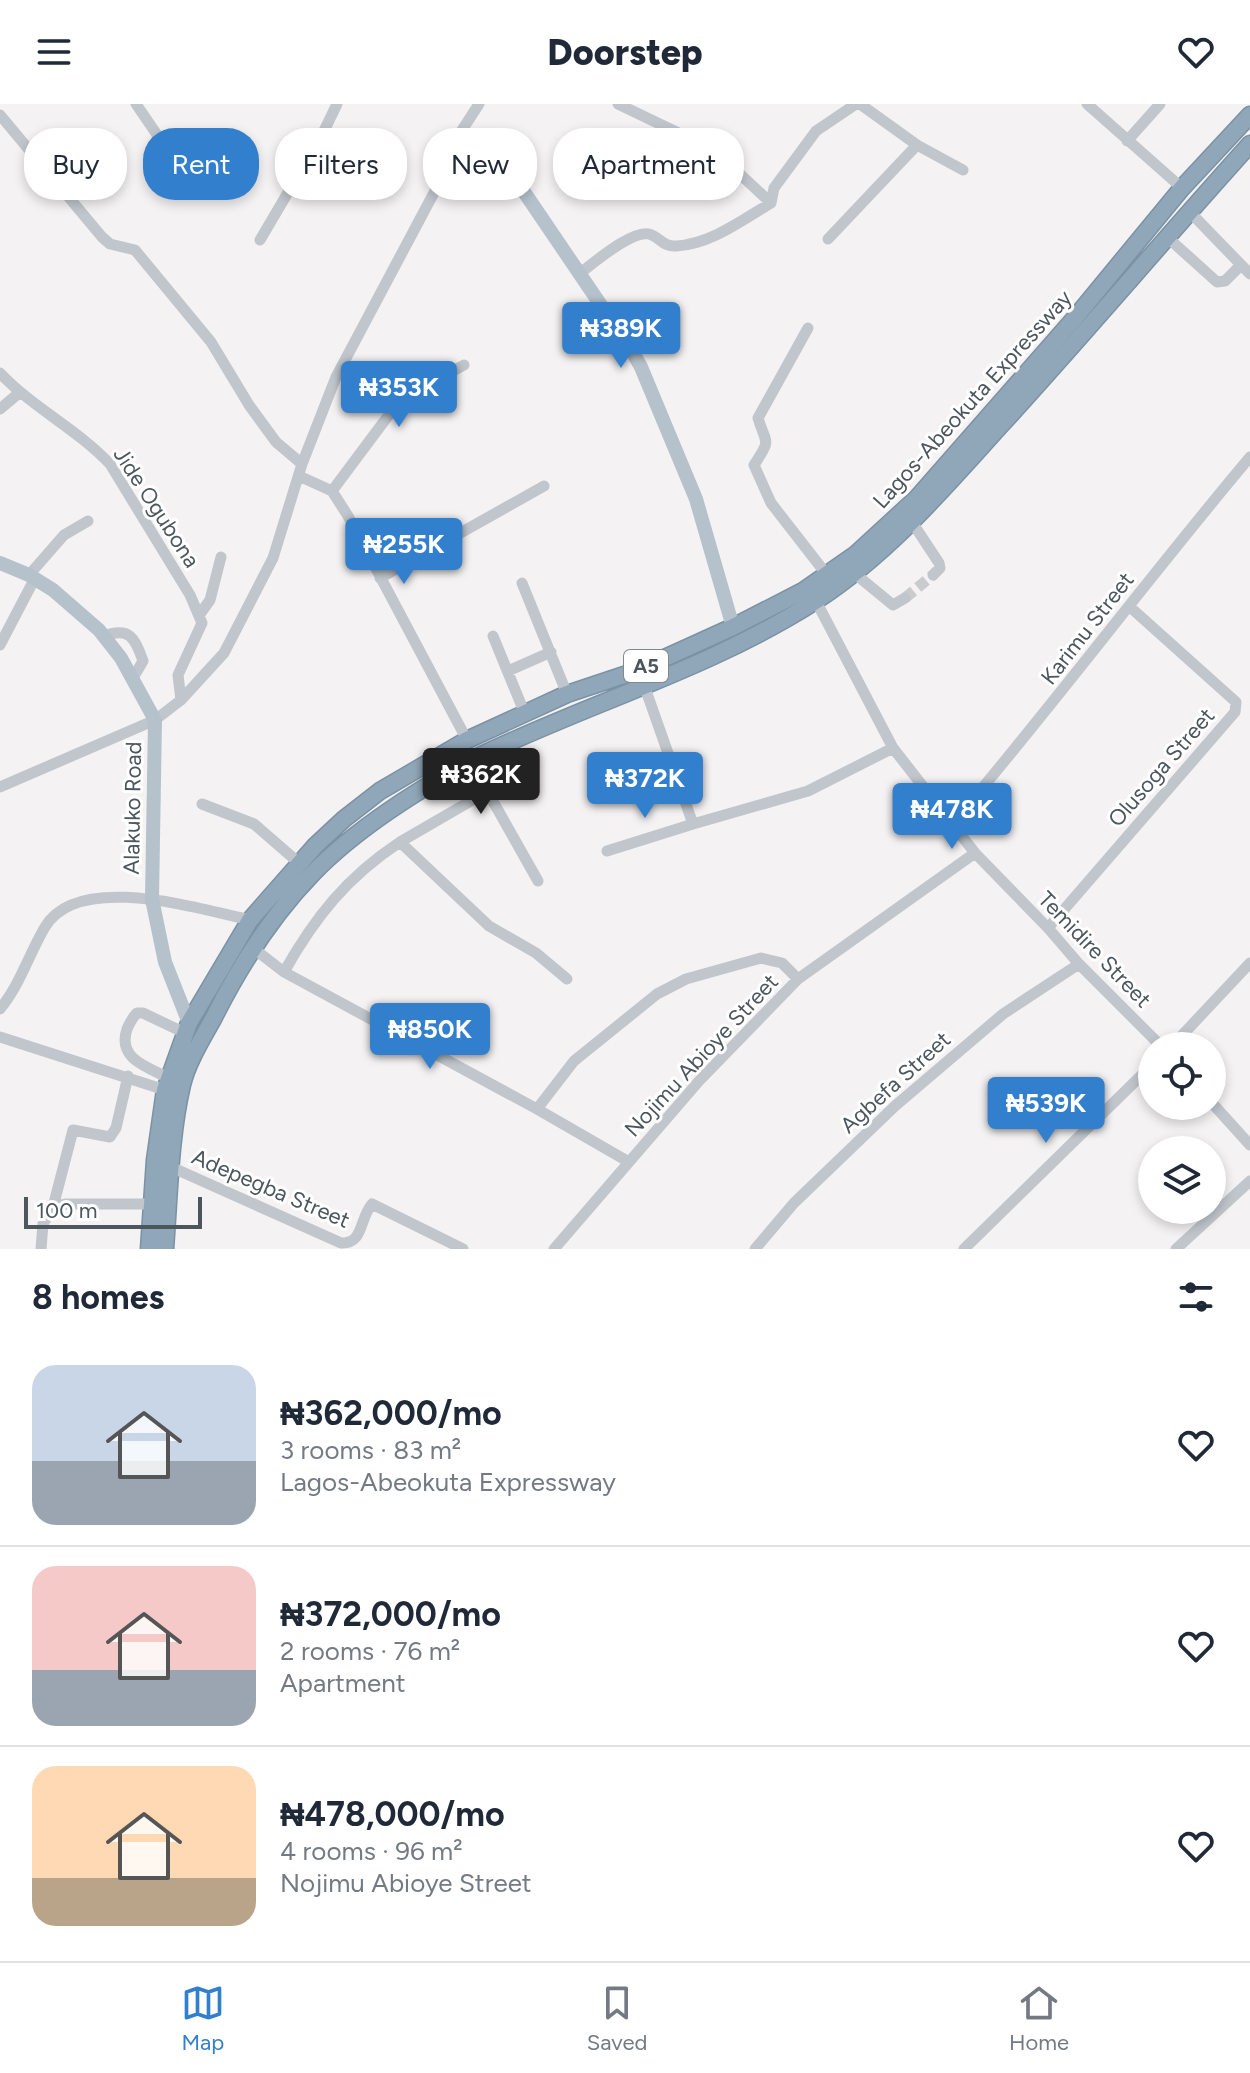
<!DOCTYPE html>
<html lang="en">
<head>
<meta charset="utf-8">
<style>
  :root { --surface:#fff; --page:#f2f2f3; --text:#1f2937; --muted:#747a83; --line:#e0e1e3; --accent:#327fce }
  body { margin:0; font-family:Figtree,sans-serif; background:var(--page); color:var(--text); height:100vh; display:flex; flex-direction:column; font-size:30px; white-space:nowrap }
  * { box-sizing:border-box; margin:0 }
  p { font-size:26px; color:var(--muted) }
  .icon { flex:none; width:44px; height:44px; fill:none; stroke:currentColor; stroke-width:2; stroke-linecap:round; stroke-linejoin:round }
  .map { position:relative; height:1145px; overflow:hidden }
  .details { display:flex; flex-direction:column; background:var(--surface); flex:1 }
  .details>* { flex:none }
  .banner { position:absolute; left:24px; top:24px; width:800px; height:72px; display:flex; gap:16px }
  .fabs { position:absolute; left:1138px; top:928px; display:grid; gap:16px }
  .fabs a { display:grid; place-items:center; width:88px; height:88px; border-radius:50%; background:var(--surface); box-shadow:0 4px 12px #0003; font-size:40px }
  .scale { position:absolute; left:24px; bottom:20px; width:178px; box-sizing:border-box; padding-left:8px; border:4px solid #4c565d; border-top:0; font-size:22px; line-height:28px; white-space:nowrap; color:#4c565d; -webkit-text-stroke:6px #fff; paint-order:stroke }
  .price { position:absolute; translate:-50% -68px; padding:0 18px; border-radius:8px; background:var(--accent); color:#fff; font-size:26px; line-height:52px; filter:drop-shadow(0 2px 4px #0008) }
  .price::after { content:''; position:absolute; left:50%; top:48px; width:24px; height:18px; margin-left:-12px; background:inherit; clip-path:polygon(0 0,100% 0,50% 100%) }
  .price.active { background:#222; color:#fff }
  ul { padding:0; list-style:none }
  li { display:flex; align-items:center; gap:24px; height:200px; padding:0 32px }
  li+li { border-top:2px solid var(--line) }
  li span { display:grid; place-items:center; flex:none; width:224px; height:160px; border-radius:24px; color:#555 }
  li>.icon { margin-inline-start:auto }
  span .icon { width:96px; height:96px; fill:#fffc; stroke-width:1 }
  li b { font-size:34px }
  h2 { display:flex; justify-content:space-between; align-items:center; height:96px; padding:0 32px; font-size:34px }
  .chip { padding:0 28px; border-radius:32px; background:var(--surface); box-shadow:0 4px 12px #0003; font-size:28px; line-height:72px }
  .chip.active { background:var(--accent); color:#fff }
  header { display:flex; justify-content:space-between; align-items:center; height:104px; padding:0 32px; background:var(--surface); font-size:36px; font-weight:800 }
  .menu { display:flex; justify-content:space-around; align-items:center; height:112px; border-top:2px solid var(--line); background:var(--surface); font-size:22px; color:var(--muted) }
  .menu a { display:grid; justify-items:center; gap:4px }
  .menu .active { color:var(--accent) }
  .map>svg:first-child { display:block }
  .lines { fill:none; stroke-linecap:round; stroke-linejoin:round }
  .minor-tunnel { stroke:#cacbcd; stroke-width:11; stroke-dasharray:11 5.5; stroke-linecap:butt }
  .highway-casing { stroke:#7b92a5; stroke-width:19 }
  .minor { stroke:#c0c6cc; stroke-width:11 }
  .major { stroke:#b5c2cc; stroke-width:14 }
  .highway { stroke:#90a7b9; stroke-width:16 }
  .labels { text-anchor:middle; stroke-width:6; stroke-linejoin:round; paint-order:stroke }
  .shield { fill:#fff; stroke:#82898e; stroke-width:2 }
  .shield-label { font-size:20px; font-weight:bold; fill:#4c565d }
  .street-label { font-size:22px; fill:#4c565d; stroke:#fff }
</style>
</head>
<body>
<header><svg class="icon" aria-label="menu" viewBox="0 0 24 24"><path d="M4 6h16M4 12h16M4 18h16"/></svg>Doorstep<svg class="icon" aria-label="heart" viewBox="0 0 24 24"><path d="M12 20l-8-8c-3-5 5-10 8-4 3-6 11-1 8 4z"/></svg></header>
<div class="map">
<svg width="1250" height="1145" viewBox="0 0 1250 1145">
  <rect width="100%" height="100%" fill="#f4f2f2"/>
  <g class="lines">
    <path class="minor-tunnel" d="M905,494L933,471"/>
    <g class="highway-casing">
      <path id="highway" d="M149,1145L155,1056L165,986L189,919L250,816L315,742L344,715L380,687L467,636L567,590L636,567L733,523L803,487L856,450L917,394L1074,215L1182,84L1250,11
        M165,1145C169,1093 170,1031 182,981C187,959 202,935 213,915C239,863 272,811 313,769C357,724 417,687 471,656C585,600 710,565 817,496C889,449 944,384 1001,321C1085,229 1166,133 1250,40"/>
    </g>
    <path class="minor" d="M136,0L162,38
      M618,0L714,46L771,99
      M860,0L917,41L963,66
      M1087,0L1182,84
      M0,11L102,133L110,140L135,146L211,238L249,301L276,338L302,360
      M1127,37L1160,0
      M1189,107L1250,170
      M1167,133L1217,178L1225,177L1241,161
      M828,135L917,41
      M260,136L323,29L337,0
      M580,169C595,158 632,126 649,130C660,133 663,143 676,142C711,140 742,116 771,99L774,84L816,27L856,0
      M808,224L758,314C766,341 772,334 754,361L771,399L827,471
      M344,259L400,296
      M0,269C33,304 77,325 110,360L190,491L202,519L178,571L181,596
      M0,305L19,289
      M299,372L332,387L348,412L467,636
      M332,387L400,296L464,261
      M912,418L939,459L940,464L933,471
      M854,469L893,501L905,494
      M29,471L64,431L88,417
      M380,474L544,382
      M522,479L567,590
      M816,497L893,644L975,749L1048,824L1079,860L1161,942
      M200,510L210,496L221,453
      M104,532C129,523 135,533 143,557L133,574
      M493,532L525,610
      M0,541L35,474
      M508,567L551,548
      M644,581L693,720L808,687L893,644
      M0,683L155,616L181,596L224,549L273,454L302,360L336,273L437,83L453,40L479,0
      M202,700L254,720L299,759
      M953,719C1055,599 1149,473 1250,353
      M400,738L481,691L490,692L538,777
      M607,747L693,720
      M1048,824L1235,608L1236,598L1130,503
      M253,844L284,868L537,1005L629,1058
      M284,868C315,813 347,773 400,738L489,822L536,849L567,875
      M0,905C20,881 29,850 45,823C78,767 199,805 250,816
      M0,933L165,986
      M1172,942L1250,859
      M169,974C147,963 117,955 127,925C130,918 132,914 137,909H143L185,929
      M1212,999L1250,1041
      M537,1005L574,957L657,890L686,875L761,854L782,859L798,875
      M171,1063L341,1139C364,1140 359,1115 372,1100L463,1145
      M53,1103L73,1026L110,1033L116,1024L128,972
      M41,1145L43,1120L53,1103L65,1100H153
      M554,1145L699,977L798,875L975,749
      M755,1145L794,1099L895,1002L1003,910L1079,860
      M964,1145L1152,961
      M1176,1145L1250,1077"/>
    <path class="major" d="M453,40L503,64L516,76L632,247L641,263L696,395L733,523
      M0,459L29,471L53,486L99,526L121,554L155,616L152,795L165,858L189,919"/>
    <use href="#highway" class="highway"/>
  </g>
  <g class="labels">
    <rect class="shield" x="624" y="546" width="44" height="32" rx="6"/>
    <g class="shield-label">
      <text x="646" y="569">A5</text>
    </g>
    <g class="street-label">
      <text transform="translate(972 295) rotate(-48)" y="8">Lagos-Abeokuta Expressway</text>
      <text transform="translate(157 403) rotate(57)" y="8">Jide Ogubona</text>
      <text transform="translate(1087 524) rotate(-52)" y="8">Karimu Street</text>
      <text transform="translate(1161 663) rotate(-49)" y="8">Olusoga Street</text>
      <text transform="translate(132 704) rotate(-89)" y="8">Alakuko Road</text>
      <text transform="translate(1095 845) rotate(46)" y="8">Temidire Street</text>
      <text transform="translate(701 951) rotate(-47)" y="8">Nojimu Abioye Street</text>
      <text transform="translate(895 978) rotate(-42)" y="8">Agbefa Street</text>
      <text transform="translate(271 1084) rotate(23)" y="8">Adepegba Street</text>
    </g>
  </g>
</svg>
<div class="fabs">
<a><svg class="icon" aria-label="locate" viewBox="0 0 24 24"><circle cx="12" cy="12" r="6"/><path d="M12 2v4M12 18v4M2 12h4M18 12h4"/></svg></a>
<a><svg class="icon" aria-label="layers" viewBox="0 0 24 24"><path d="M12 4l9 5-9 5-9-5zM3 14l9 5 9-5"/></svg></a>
</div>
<div class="scale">100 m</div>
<b class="price" style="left:621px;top:266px">₦389K</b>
<b class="price" style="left:399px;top:325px">₦353K</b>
<b class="price" style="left:404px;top:482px">₦255K</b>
<b class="price active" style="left:481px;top:712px">₦362K</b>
<b class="price" style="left:645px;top:716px">₦372K</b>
<b class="price" style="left:952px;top:747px">₦478K</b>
<b class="price" style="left:430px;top:967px">₦850K</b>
<b class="price" style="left:1046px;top:1041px">₦539K</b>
<div class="banner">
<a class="chip">Buy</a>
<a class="chip active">Rent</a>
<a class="chip">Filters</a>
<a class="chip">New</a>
<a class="chip">Apartment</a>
</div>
</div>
<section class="details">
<h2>8 homes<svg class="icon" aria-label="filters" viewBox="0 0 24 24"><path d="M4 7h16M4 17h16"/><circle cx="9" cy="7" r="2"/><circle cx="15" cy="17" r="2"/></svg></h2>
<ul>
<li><span style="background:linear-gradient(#c9d6e8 60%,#9aa5b1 0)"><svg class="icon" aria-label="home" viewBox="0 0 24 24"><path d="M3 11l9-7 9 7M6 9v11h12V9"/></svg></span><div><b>₦362,000/mo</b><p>3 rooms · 83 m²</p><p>Lagos-Abeokuta Expressway</p></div><svg class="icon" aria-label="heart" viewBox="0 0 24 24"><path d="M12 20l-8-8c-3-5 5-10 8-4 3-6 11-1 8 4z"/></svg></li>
<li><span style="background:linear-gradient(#f6c9c9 65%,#9aa5b1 0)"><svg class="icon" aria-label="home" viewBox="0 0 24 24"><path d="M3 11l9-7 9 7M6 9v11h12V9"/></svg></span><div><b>₦372,000/mo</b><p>2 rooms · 76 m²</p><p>Apartment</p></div><svg class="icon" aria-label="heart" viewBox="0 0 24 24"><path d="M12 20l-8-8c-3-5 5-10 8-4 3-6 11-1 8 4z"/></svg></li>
<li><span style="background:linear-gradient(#ffd9b3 70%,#b9a48a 0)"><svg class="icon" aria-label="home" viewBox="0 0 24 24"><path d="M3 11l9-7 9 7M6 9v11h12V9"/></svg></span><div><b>₦478,000/mo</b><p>4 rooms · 96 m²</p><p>Nojimu Abioye Street</p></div><svg class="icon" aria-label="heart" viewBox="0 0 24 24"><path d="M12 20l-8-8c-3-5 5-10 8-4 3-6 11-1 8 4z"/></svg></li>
</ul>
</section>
<nav class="menu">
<a class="active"><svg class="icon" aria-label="map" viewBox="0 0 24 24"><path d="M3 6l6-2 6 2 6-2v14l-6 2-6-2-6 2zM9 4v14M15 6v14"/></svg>Map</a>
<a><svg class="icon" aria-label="saved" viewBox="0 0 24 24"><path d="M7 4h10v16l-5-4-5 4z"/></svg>Saved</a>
<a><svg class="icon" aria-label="home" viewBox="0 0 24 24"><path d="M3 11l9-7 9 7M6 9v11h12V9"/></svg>Home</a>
</nav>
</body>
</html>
